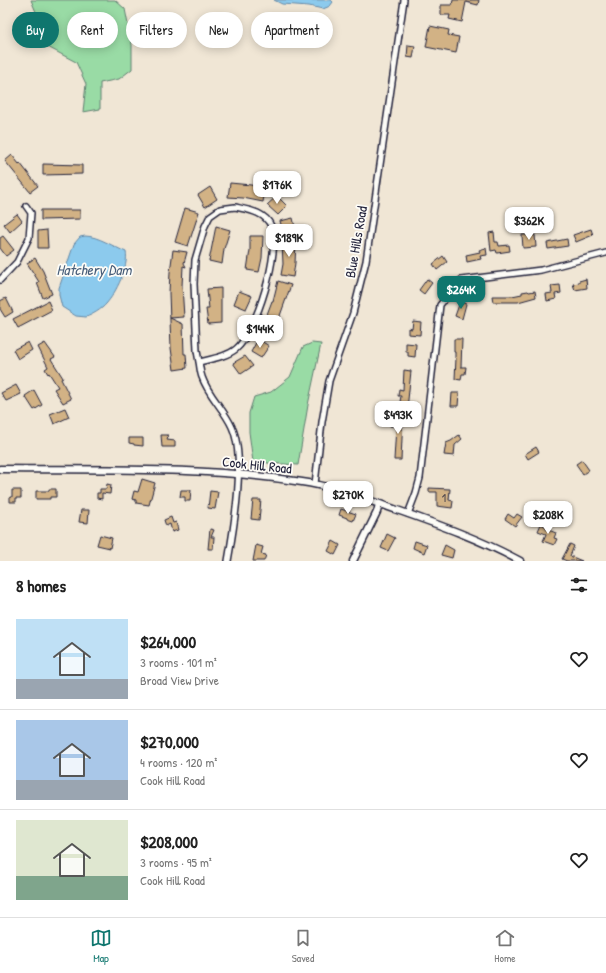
<!DOCTYPE html>
<html lang="en">
<head>
<meta charset="utf-8">
<style>
  :root { --surface:#fff; --page:#f6f6f6; --text:#222; --muted:#767676; --line:#e0e0e0; --accent:#0f766e }
  body { margin:0; font-family:"Patrick Hand",sans-serif; background:var(--page); color:var(--text); height:100vh; display:flex; flex-direction:column; font-size:15px; white-space:nowrap }
  * { box-sizing:border-box; margin:0 }
  p { font-size:13px; color:var(--muted) }
  .icon { flex:none; width:22px; height:22px; fill:none; stroke:currentColor; stroke-width:2; stroke-linecap:round; stroke-linejoin:round }
  .map { position:relative; height:561px; overflow:hidden }
  .panel { display:flex; flex-direction:column; background:var(--surface); flex:1 }
  .panel>* { flex:none }
  .top-card { position:absolute; left:12px; top:12px; width:400px; height:36px; display:flex; gap:8px }
  .price { position:absolute; translate:-50% -34px; padding:0 9px; border-radius:8px; background:#fff; color:#222; font-size:13px; line-height:26px; filter:drop-shadow(0 1px 2px #0008) }
  .price::after { content:''; position:absolute; left:50%; top:24px; width:12px; height:9px; margin-left:-6px; background:inherit; clip-path:polygon(0 0,100% 0,50% 100%) }
  .price.active { background:var(--accent); color:#fff }
  ul { padding:0; list-style:none }
  li { display:flex; align-items:center; gap:12px; height:100px; padding:0 16px }
  li+li { border-top:1px solid var(--line) }
  li span { display:grid; place-items:center; flex:none; width:112px; height:80px; border-radius:0px; color:#555 }
  li>.icon { margin-inline-start:auto }
  span .icon { width:48px; height:48px; fill:#fffc; stroke-width:1 }
  li b { font-size:17px }
  h2 { display:flex; justify-content:space-between; align-items:center; height:48px; padding:0 16px; font-size:17px }
  .tag { padding:0 14px; border-radius:18px; background:var(--surface); box-shadow:0 2px 10px #0003; font-size:14px; line-height:36px }
  .tag.active { background:var(--accent); color:#fff }
  .dock { display:flex; justify-content:space-around; align-items:center; height:56px; border-top:1px solid var(--line); background:var(--surface); font-size:11px; color:var(--muted) }
  .dock a { display:grid; justify-items:center; gap:2px }
  .dock .active { color:var(--accent) }
  .map>svg:first-child { display:block }
  .green { fill:#99dba5; stroke:#5e7e70 }
  .water { fill:#8ccaed; stroke:#6287a6 }
  .building { fill:#d2b285; stroke:#22223b }
  .lines { fill:none; stroke-linecap:round; stroke-linejoin:round }
  .minor-casing { stroke:#22223b; stroke-width:8 }
  .tertiary-casing { stroke:#22223b; stroke-width:9 }
  .minor { stroke:#fdfcf7; stroke-width:5 }
  .tertiary { stroke:#fdfcf7; stroke-width:6 }
  .labels { text-anchor:middle; stroke-width:3.5; stroke-linejoin:round; paint-order:stroke }
  .number-label { font-size:12px; fill:#4e464e }
  .street-label { font-size:14px; fill:#22223b; stroke:#fdfcf7 }
  .water-label { font-size:15px; font-style:italic; fill:#475d79; stroke:#fdfcf7 }
</style>
</head>
<body>
<div class="map">
<svg width="606" height="561" viewBox="0 0 606 561">
  <rect width="100%" height="100%" fill="#f0e6d5"/>
  <filter id="ink" filterUnits="userSpaceOnUse"><feTurbulence type="fractalNoise" baseFrequency=".025" numOctaves="2"/><feDisplacementMap in="SourceGraphic" scale="8" xChannelSelector="R" yChannelSelector="G"/><feConvolveMatrix kernelMatrix="1 2 1 2 8 2 1 2 1" color-interpolation-filters="sRGB"/></filter>
  <g filter="url(#ink)">
    <path class="green" d="M31,0H115L125,9L132,45V69L119,79L100,83V109L83,112L86,84L76,62L42,44L39,19Z
      M312,343L321,344L308,405L298,465L253,462L249,432V413L254,397L271,392L290,377L303,347Z"/>
    <path class="water" d="M274,0H331L333,2L330,6L323,9L309,6L282,4Z
      M85,236C98,236 114,247 126,252C129,266 116,293 106,304C102,309 92,315 86,317L76,316L62,307L59,295V288L74,244L80,237Z"/>
    <path class="building" d="M453,0H479L478,5L466,2L462,22L449,19L450,15H441V5H452Z
      M430,26L449,30L448,35L459,37L456,53L426,47Z
      M408,45L415,46L413,58L407,57Z
      M12,155L19,164L20,163L38,186L30,192L5,161Z
      M43,164L82,165V174L43,175Z
      M230,183L251,185L265,189L263,202L243,198L228,197Z
      M210,187L217,199L205,207L198,195Z
      M277,196L287,206L278,215L267,205Z
      M185,208L199,212L188,246L175,242Z
      M41,210H80V219L41,220Z
      M17,214L22,221L10,232L4,224Z
      M293,218L296,232L284,235L280,221Z
      M216,226L230,230L224,249L222,264L209,261Z
      M591,229L593,235L576,242L573,235Z
      M47,230L48,248H38V231Z
      M494,232L495,242H498L499,246L509,245L510,251L497,253L496,250L491,251L489,233Z
      M522,235H535L536,247L523,248Z
      M3,236L14,250L6,256L0,248V238Z
      M250,236H263L262,258L259,272L247,270L250,250Z
      M567,239L568,246L548,249L547,243Z
      M282,241H296L295,263L293,277L281,275L283,264Z
      M486,248L487,255L480,256L481,259L467,262L466,255L480,252L479,250Z
      M173,250L187,252L184,263L186,267L183,266L182,286L184,317L170,318L183,324L184,354H186L187,368L174,370L171,348L169,293L170,272Z
      M443,256L447,262L437,270L433,264Z
      M35,258L43,271L52,294L43,298L37,283L39,282L27,263Z
      M427,279L432,283L424,294L419,290Z
      M586,279L587,288L575,290L573,284L579,283V281Z
      M278,281L291,285L272,338L260,333L272,301H273Z
      M560,285L561,293L555,294L556,299L547,301L546,294L552,293L551,286Z
      M221,288V323L208,324L206,309H209L207,289Z
      M239,291L252,296L246,309L234,304Z
      M528,291L529,292L535,291L536,297L518,302H493L492,296H512L522,294V292Z
      M6,298L13,312L5,317L0,309V301Z
      M48,301L52,310L18,328L13,319Z
      M460,302L466,304L462,319L455,316Z
      M413,321L421,322L420,335L408,334V328L412,329Z
      M258,339L269,346L261,358L251,352Z
      M454,339H462L461,367H466L465,374H462L461,380L455,379L456,358H455V352H454Z
      M28,342L32,350L18,359L13,350Z
      M45,343L55,357L51,359L63,378L61,379L71,399L63,403L54,389L58,387L49,373L48,374L45,369L48,367L38,347Z
      M406,343L416,344L415,357L408,356V352H406Z
      M245,356L253,366L241,374L233,363Z
      M404,370L411,371L407,409L399,408L401,396H398L399,389L403,390Z
      M16,385L21,394L6,401L1,393Z
      M34,390L42,405L34,410L25,396Z
      M452,393H459L458,406H451Z
      M65,408L69,417L54,424L50,414Z
      M399,410L403,417L401,460H394L396,426H390V419L396,420Z
      M161,435H168L167,440L175,441V447H162Z
      M459,435L462,439L455,445L454,456L444,455L446,443L451,441Z
      M129,438H143V446L134,445V444L129,443Z
      M536,447L539,452L528,459L525,454Z
      M582,460L589,470L583,474L576,464Z
      M142,479L155,483L149,505L136,503V500L132,499L134,491L138,492Z
      M107,484L111,485L110,494L102,493V499L97,498V493H100V489H106Z
      M429,488L450,489L449,500L453,501L452,508L437,506V492H429Z
      M49,489H56V497H50V499H36V491H49Z
      M12,490H21V498H16V502H10V497H12Z
      M181,490H191L190,501H185V497H180Z
      M210,491L218,492L215,509L208,508Z
      M253,500H261L259,520L251,519Z
      M341,509L356,514L353,521L347,519V518L339,515Z
      M81,510H89L88,523L79,522Z
      M508,514L514,518L517,514L522,517L515,526L505,519Z
      M171,517L173,523L176,522L178,530L172,532L170,524L166,526L164,520Z
      M541,524L547,527L546,529L556,533L554,538L557,539L554,545L543,541L546,534L538,531Z
      M210,529L214,530L211,537H214L213,549H208Z
      M387,534L395,538L388,551L381,548Z
      M100,535L112,538L110,548L97,545Z
      M333,541L340,545L335,555L328,551Z
      M415,541L427,545L424,553L413,548Z
      M570,544L574,546L570,556L582,561H567L562,559Z
      M256,545L263,547L261,554L266,555L264,561H253Z
      M445,545L454,550L452,558L441,555Z"/>
    <g class="lines">
      <g class="minor-casing">
        <path id="minor" d="M235,207C249,210 265,212 271,226C282,249 256,333 236,349C226,357 211,359 199,362L197,351L194,284L195,260L205,226L210,216L220,209Z
          M0,280L17,262L29,238L31,213L26,206
          M199,362C200,366 200,372 202,377C208,395 224,409 232,427C246,458 234,527 228,561
          M315,484L322,422L329,381L353,313L366,261L404,0
          M408,514L416,493L420,478L440,305L461,280L541,270L606,253"/>
      </g>
      <g class="tertiary-casing">
        <path id="tertiary" d="M0,469C101,470 202,466 302,482C330,486 356,496 383,505C431,522 476,537 520,561
          M353,561L377,512L379,504"/>
      </g>
      <use href="#minor" class="minor"/>
      <use href="#tertiary" class="tertiary"/>
    </g>
  </g>
  <g class="labels">
    <g class="number-label">
      <text x="444" y="502">1</text>
    </g>
    <g class="street-label">
      <text transform="translate(356 242) rotate(-80)" y="5">Blue Hills Road</text>
      <text transform="translate(257 465) rotate(6)" y="5">Cook Hill Road</text>
    </g>
    <g class="water-label">
      <text x="94" y="275">Hatchery Dam</text>
    </g>
  </g>
</svg>
<b class="price" style="left:277px;top:205px">$176K</b>
<b class="price" style="left:529px;top:241px">$362K</b>
<b class="price" style="left:289px;top:258px">$189K</b>
<b class="price active" style="left:461px;top:310px">$264K</b>
<b class="price" style="left:260px;top:349px">$144K</b>
<b class="price" style="left:398px;top:435px">$493K</b>
<b class="price" style="left:348px;top:515px">$270K</b>
<b class="price" style="left:548px;top:535px">$208K</b>
<div class="top-card">
<a class="tag active">Buy</a>
<a class="tag">Rent</a>
<a class="tag">Filters</a>
<a class="tag">New</a>
<a class="tag">Apartment</a>
</div>
</div>
<section class="panel">
<h2>8 homes<svg class="icon" aria-label="filters" viewBox="0 0 24 24"><path d="M4 7h16M4 17h16"/><circle cx="9" cy="7" r="2"/><circle cx="15" cy="17" r="2"/></svg></h2>
<ul>
<li><span style="background:linear-gradient(#bfe0f5 75%,#9aa5b1 0)"><svg class="icon" aria-label="home" viewBox="0 0 24 24"><path d="M3 11l9-7 9 7M6 9v11h12V9"/></svg></span><div><b>$264,000</b><p>3 rooms · 101 m²</p><p>Broad View Drive</p></div><svg class="icon" aria-label="heart" viewBox="0 0 24 24"><path d="M12 20l-8-8c-3-5 5-10 8-4 3-6 11-1 8 4z"/></svg></li>
<li><span style="background:linear-gradient(#a9c7e8 75%,#9aa5b1 0)"><svg class="icon" aria-label="home" viewBox="0 0 24 24"><path d="M3 11l9-7 9 7M6 9v11h12V9"/></svg></span><div><b>$270,000</b><p>4 rooms · 120 m²</p><p>Cook Hill Road</p></div><svg class="icon" aria-label="heart" viewBox="0 0 24 24"><path d="M12 20l-8-8c-3-5 5-10 8-4 3-6 11-1 8 4z"/></svg></li>
<li><span style="background:linear-gradient(#dfe7d0 70%,#7fa58c 0)"><svg class="icon" aria-label="home" viewBox="0 0 24 24"><path d="M3 11l9-7 9 7M6 9v11h12V9"/></svg></span><div><b>$208,000</b><p>3 rooms · 95 m²</p><p>Cook Hill Road</p></div><svg class="icon" aria-label="heart" viewBox="0 0 24 24"><path d="M12 20l-8-8c-3-5 5-10 8-4 3-6 11-1 8 4z"/></svg></li>
</ul>
</section>
<nav class="dock">
<a class="active"><svg class="icon" aria-label="map" viewBox="0 0 24 24"><path d="M3 6l6-2 6 2 6-2v14l-6 2-6-2-6 2zM9 4v14M15 6v14"/></svg>Map</a>
<a><svg class="icon" aria-label="saved" viewBox="0 0 24 24"><path d="M7 4h10v16l-5-4-5 4z"/></svg>Saved</a>
<a><svg class="icon" aria-label="home" viewBox="0 0 24 24"><path d="M3 11l9-7 9 7M6 9v11h12V9"/></svg>Home</a>
</nav>
</body>
</html>
